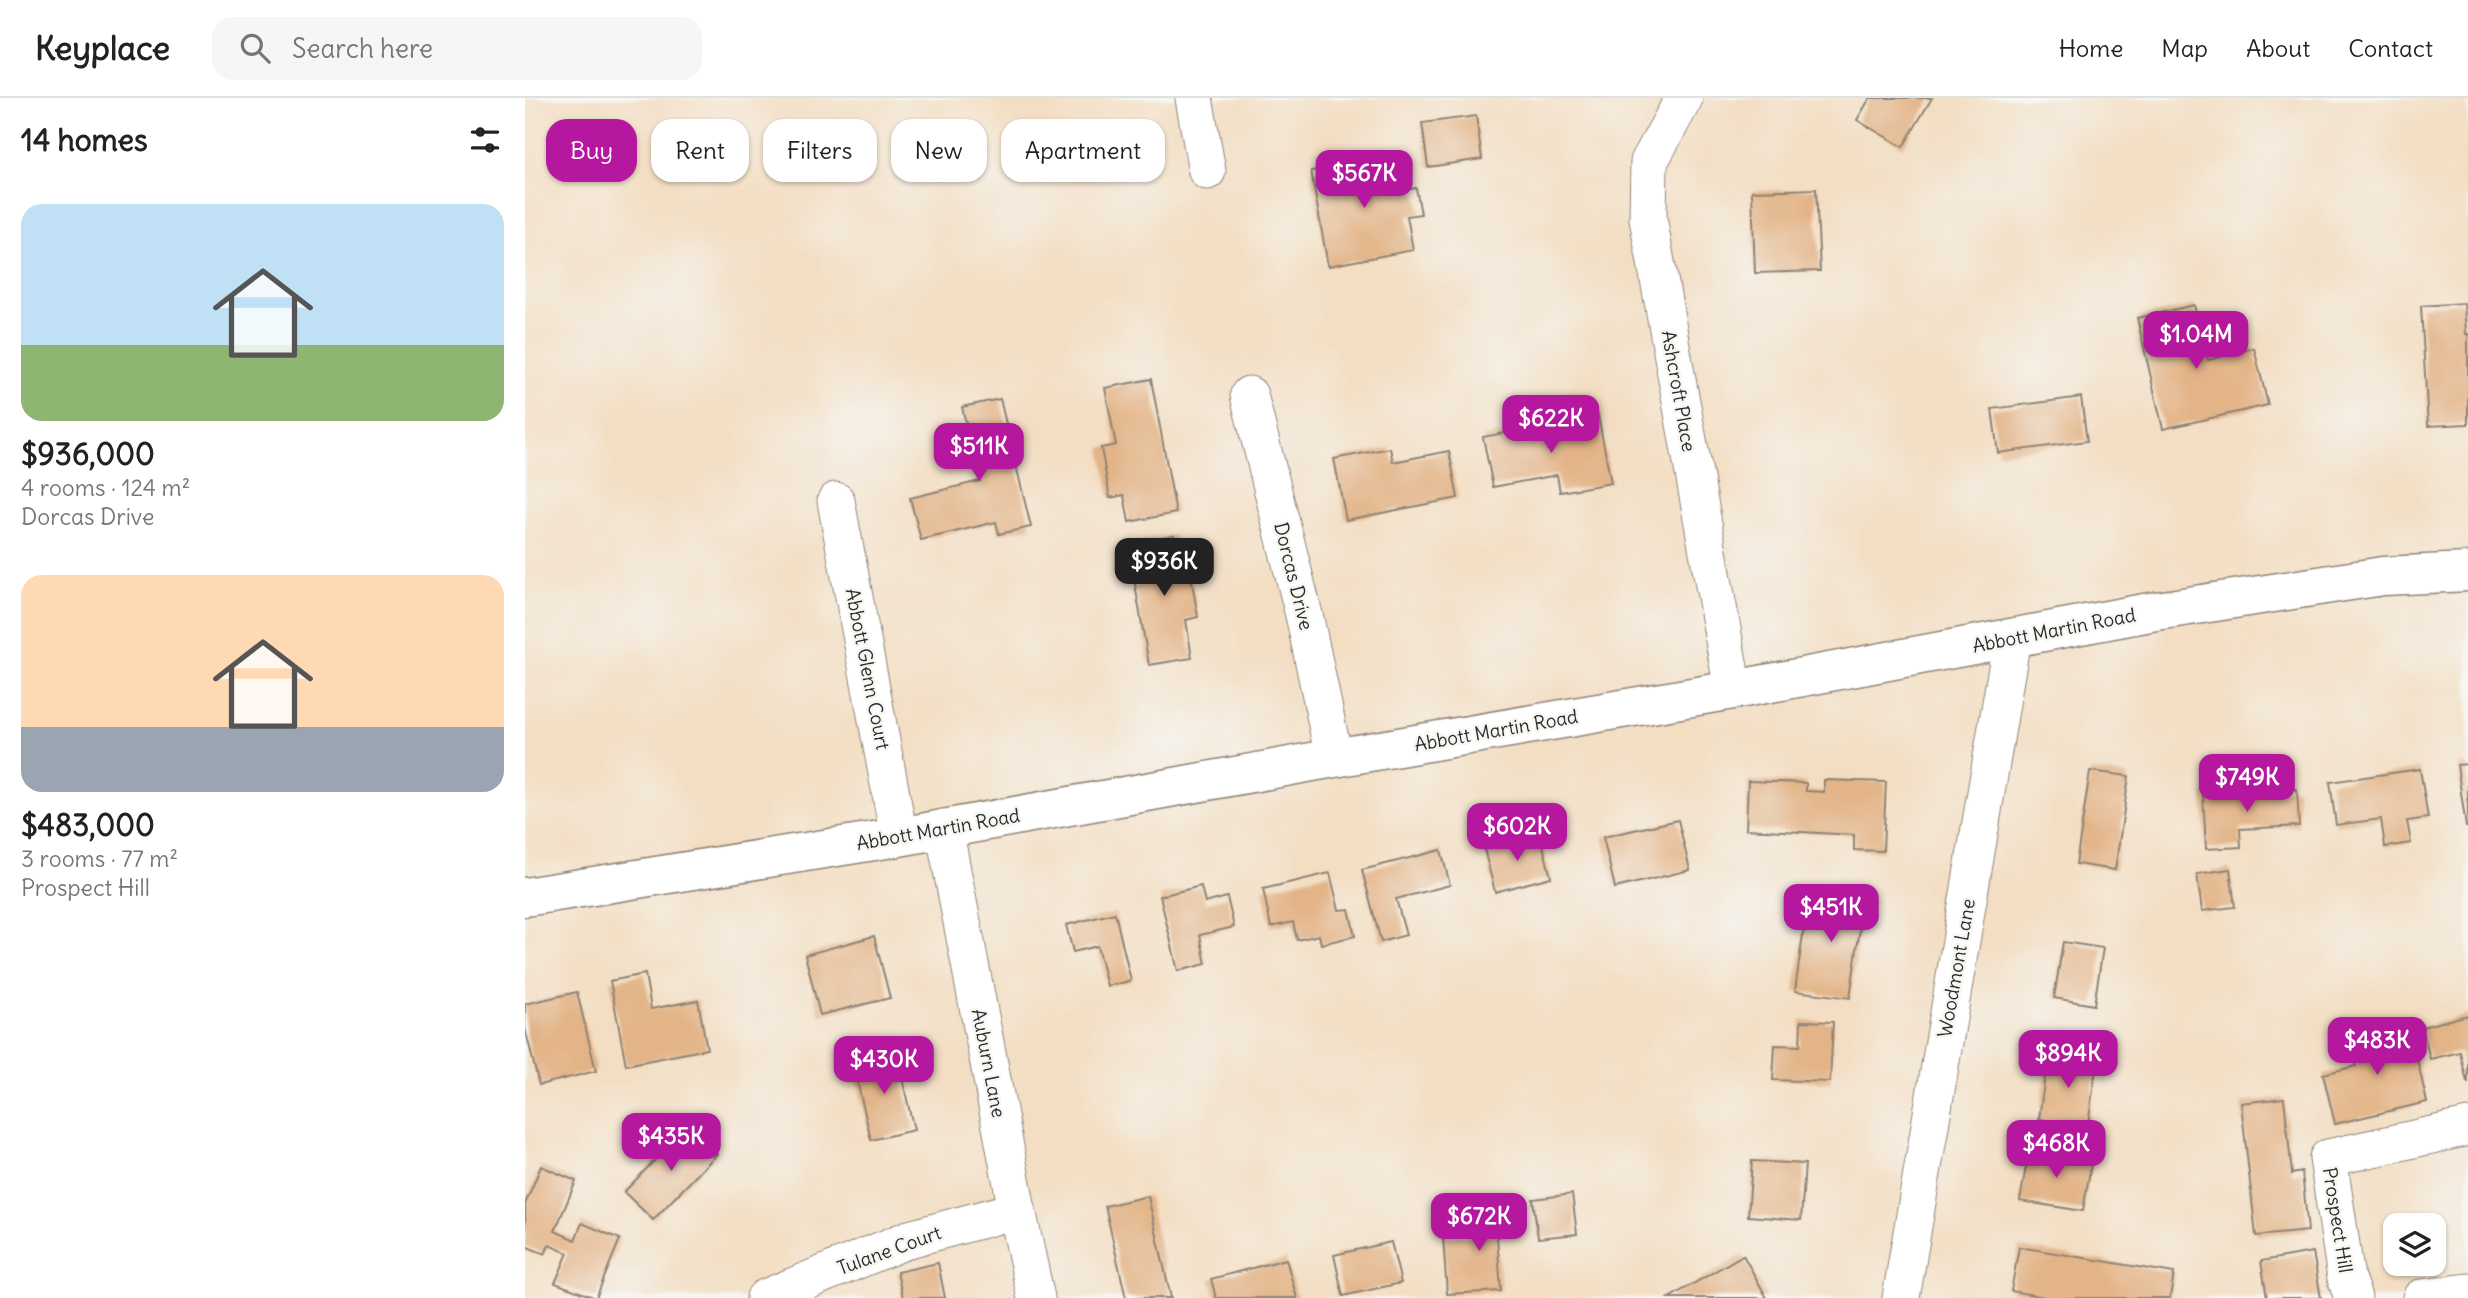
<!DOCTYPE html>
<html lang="en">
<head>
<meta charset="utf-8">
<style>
  :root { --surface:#fff; --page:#f6f6f6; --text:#222; --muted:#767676; --line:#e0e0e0; --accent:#b5179e }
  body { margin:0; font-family:Delius,sans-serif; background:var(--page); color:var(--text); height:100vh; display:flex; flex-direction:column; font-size:26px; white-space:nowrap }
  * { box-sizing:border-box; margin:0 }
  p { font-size:23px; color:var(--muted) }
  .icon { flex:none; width:38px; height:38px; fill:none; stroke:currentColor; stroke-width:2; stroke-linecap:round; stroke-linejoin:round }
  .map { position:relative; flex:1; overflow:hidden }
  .sheet { display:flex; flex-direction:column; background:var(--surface); width:525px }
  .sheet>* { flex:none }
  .guide { position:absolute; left:21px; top:21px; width:665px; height:63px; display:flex; gap:14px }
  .buttons { position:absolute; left:1858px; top:1115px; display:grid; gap:14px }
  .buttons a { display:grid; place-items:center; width:63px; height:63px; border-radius:14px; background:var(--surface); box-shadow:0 2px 5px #0004; font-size:35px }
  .price { position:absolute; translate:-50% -60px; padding:0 16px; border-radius:14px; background:var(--accent); color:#fff; font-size:23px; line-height:46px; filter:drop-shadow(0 2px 4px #0008) }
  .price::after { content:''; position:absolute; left:50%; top:42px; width:21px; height:16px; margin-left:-10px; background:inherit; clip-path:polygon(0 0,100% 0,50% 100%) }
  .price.active { background:#222; color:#fff }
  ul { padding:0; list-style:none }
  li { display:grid; align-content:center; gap:14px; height:371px; padding:0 21px }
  li span { display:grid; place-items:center; height:217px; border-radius:21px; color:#555 }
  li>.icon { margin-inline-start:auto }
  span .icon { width:126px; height:126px; fill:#fffc; stroke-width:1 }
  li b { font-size:30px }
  h2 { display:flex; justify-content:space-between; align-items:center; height:84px; padding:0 21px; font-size:30px }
  .chip { padding:0 24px; border-radius:21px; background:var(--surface); box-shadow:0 2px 5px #0004; font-size:24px; line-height:63px }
  .chip.active { background:var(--accent); color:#fff }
  header { display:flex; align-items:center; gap:42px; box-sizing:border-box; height:98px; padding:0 35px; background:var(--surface); border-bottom:2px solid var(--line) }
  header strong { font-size:33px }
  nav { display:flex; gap:38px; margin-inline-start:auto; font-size:24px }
  .search { width:490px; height:63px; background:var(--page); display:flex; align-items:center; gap:18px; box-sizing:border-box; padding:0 24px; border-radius:21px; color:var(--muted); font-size:26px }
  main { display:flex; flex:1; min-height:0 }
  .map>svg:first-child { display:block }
  .building { fill:#e3b487 }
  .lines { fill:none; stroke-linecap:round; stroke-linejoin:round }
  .minor-casing { stroke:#8f8477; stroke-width:39 }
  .secondary-casing { stroke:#8f8477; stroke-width:41 }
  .minor { stroke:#fff; stroke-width:37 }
  .secondary { stroke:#fff; stroke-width:38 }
  .labels { text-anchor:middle; stroke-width:5; stroke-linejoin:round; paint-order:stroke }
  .street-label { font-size:19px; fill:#2b2b2b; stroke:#f6f6f2 }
</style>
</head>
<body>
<header>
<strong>Keyplace</strong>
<div class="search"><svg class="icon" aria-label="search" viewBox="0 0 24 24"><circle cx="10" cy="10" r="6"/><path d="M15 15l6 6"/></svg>Search here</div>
<nav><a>Home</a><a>Map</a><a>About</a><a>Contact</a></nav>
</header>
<main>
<section class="sheet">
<h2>14 homes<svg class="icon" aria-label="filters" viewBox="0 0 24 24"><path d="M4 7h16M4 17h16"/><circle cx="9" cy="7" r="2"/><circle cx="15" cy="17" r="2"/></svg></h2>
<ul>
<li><span style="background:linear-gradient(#bfe0f5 65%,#8fb573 0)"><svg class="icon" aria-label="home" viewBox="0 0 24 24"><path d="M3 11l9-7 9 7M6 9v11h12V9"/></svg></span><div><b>$936,000</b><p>4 rooms · 124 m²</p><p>Dorcas Drive</p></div></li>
<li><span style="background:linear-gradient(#ffd9b3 70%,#9aa5b1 0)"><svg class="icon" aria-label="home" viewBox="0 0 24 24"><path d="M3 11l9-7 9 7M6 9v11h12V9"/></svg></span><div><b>$483,000</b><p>3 rooms · 77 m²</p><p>Prospect Hill</p></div></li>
</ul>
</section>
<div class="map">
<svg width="1943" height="1200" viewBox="0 0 1943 1200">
  <rect width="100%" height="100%" fill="#f6f6f2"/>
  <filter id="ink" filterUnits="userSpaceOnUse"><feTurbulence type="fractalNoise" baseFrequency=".0143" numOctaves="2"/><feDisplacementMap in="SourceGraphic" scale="14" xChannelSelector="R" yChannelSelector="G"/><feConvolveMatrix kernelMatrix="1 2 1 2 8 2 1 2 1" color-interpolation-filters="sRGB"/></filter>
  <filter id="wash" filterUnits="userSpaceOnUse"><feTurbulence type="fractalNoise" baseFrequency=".00686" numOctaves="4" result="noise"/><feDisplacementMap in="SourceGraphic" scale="28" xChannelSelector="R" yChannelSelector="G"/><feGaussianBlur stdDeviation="1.57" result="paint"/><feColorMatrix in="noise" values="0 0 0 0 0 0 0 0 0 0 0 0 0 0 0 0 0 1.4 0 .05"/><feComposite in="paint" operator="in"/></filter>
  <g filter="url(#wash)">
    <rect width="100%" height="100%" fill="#f3dec3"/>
    <g id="blocks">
      <path class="building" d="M1345,0H1407L1378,49L1332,22Z
        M951,18L957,61L903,69L897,25Z
        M874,58L880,92L891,90L896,116L882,118L888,152L803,168L786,73Z
        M1291,91L1295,173L1230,175L1227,93Z
        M1939,205L1941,236H1943V326L1903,328L1896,208Z
        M1669,207L1683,262L1729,250L1743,307L1638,331L1612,220Z
        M626,281L651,415L604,424L599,397L585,400L576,350L591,347L580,290Z
        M1556,299L1562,343L1473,355L1467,311Z
        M475,301L506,429L474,436L471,424L396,442L385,400L455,383L437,309Z
        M1073,317L1086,385L1035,394L1032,377L968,389L958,339Z
        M865,350L868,364L924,353L933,400L821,422L809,361Z
        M649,437L653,457L662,455L673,519L661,522L667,560L624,567L603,446Z
        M1943,666V729H1941L1932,667Z
        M1895,671L1903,720L1882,723L1886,745L1860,749L1856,721L1811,727L1805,684Z
        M1565,673L1604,678L1590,772L1551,766Z
        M1299,682L1361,684L1358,753L1329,752V737L1221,731L1223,683L1281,685V693L1299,694Z
        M1772,691L1774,728L1715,731L1716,749L1681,751L1678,695Z
        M1153,722L1165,772L1090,790L1078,739Z
        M1015,736L1026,779L970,794L959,751Z
        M916,752L925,787L871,801L881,837L856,844L837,772Z
        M1705,771L1710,809L1677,813L1672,776Z
        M805,775L814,812L824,811L830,838L796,846L794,837L772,842L768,824L746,829L738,791Z
        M676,788L680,805L702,799L709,829L675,837L681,866L653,873L635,798Z
        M1299,789L1340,795L1325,900L1270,893L1282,808L1295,810Z
        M590,815L606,883L582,888L572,848L548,854L541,827Z
        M349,838L365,900L295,917L280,857Z
        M1538,844L1578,850L1569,907L1529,900Z
        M120,876L126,911L173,902L182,951L101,967L85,883Z
        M52,894L71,973L14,987L0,930V906Z
        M1943,917V984H1942L1935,954L1905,961L1897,929Z
        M1276,923L1308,924L1305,984L1248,982L1250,947L1275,948Z
        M1884,927L1902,1004L1810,1026L1798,976L1831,968L1824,942Z
        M371,954L389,1032L346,1042L328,965Z
        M1523,956L1572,963L1563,1027L1514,1021Z
        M1759,1000L1767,1076L1777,1074L1783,1133L1731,1138L1716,1005Z
        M163,1028L192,1056L128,1122L99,1094Z
        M1504,1051L1567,1061L1558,1113L1495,1103Z
        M1227,1063L1280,1066L1276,1122L1223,1118Z
        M16,1068L51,1083L30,1133L50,1142L57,1125L95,1141L71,1200L30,1185L43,1155L24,1147L20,1156L0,1148V1106Z
        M1047,1096L1052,1136L1013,1140L1008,1101Z
        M623,1098L646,1200H601L580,1108Z
        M991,1102L993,1136L972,1138L976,1193L922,1196L918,1139L966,1136L964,1104Z
        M866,1144L876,1185L818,1198L809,1157Z
        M1494,1149L1649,1175L1645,1200H1525L1486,1193Z
        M1788,1154L1796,1200H1742L1736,1163Z
        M1218,1157L1242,1200H1144Z
        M761,1161L772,1200H691L686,1181Z
        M413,1165L420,1200H378L372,1174Z"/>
    </g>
  </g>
  <g filter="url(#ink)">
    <use href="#blocks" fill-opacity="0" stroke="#8f8477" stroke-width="2"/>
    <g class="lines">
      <g class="minor-casing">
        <path id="minor" d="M669,0L682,73
          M1159,0L1124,64L1123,120L1208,592
          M724,297L780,521L809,660
          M311,403L374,739
          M419,730L492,1112L511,1200
          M240,1200L384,1141L492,1112
          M1376,1200L1487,540
          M1828,1200L1821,1180L1803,1060L1943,1029
          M1896,1200L1943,1194"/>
      </g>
      <g class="secondary-casing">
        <path id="secondary" d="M0,799L374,739L809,660L1208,592L1625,514L1858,478L1943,474"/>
      </g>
      <use href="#minor" class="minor"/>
      <use href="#secondary" class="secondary"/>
    </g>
  </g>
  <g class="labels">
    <g class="street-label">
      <text transform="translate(1154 293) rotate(80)" y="7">Ashcroft Place</text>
      <text transform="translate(769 478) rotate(76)" y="7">Dorcas Drive</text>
      <text transform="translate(1529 532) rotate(-11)" y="7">Abbott Martin Road</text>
      <text transform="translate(343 571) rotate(79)" y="7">Abbott Glenn Court</text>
      <text transform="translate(971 632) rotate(-10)" y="7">Abbott Martin Road</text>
      <text transform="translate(413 731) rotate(-10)" y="7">Abbott Martin Road</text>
      <text transform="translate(1431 870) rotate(-80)" y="7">Woodmont Lane</text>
      <text transform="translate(464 965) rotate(79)" y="7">Auburn Lane</text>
      <text transform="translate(1813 1122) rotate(81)" y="7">Prospect Hill</text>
      <text transform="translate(364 1152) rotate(-20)" y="7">Tulane Court</text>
    </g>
  </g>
</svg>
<div class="buttons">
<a><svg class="icon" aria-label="layers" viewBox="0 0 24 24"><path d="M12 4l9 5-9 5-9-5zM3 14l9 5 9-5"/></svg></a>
</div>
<b class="price" style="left:839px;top:112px">$567K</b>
<b class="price" style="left:1671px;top:273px">$1.04M</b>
<b class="price" style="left:1026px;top:357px">$622K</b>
<b class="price" style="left:454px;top:385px">$511K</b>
<b class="price active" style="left:639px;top:500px">$936K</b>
<b class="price" style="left:1722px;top:716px">$749K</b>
<b class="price" style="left:992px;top:765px">$602K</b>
<b class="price" style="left:1306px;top:846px">$451K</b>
<b class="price" style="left:1852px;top:979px">$483K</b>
<b class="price" style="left:1543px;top:992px">$894K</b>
<b class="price" style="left:359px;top:998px">$430K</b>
<b class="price" style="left:146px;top:1075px">$435K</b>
<b class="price" style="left:1531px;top:1082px">$468K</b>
<b class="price" style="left:954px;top:1155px">$672K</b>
<div class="guide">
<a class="chip active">Buy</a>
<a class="chip">Rent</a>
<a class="chip">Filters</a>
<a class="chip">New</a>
<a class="chip">Apartment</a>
</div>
</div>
</main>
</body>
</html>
